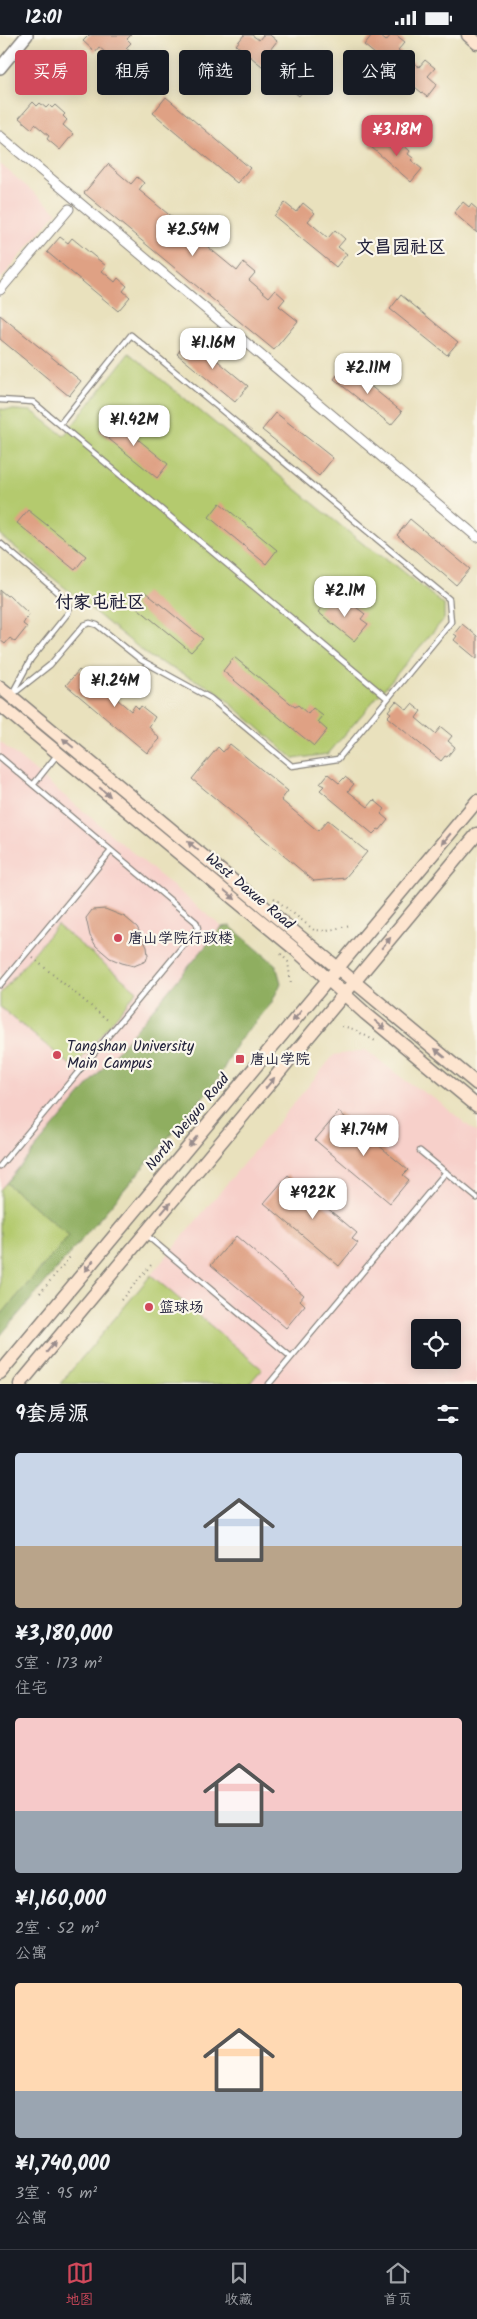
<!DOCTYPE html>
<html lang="zh">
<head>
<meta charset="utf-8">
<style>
  :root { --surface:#171b24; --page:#242831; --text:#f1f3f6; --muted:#9ea1a6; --line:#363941; --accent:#d1495b }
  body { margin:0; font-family:Kalam,"LXGW WenKai TC",sans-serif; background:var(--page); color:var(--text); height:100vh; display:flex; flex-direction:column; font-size:19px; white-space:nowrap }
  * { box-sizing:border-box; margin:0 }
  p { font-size:16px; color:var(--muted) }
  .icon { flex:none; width:28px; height:28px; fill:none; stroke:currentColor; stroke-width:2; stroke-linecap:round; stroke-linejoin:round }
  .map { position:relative; height:1349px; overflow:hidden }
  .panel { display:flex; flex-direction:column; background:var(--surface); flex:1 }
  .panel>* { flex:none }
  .hud { position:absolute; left:15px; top:15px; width:448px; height:45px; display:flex; gap:10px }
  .controls { position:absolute; left:411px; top:1284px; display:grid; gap:10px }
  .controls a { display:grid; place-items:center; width:50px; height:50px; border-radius:5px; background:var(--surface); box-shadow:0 2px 12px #0003; font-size:25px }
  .price { position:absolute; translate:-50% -42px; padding:0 11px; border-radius:10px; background:#fff; color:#222; font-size:16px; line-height:32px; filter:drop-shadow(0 1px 2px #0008) }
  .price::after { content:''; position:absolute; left:50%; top:30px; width:15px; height:11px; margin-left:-8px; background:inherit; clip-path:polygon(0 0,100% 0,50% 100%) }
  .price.current { background:var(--accent); color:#fff }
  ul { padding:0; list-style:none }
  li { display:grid; align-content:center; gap:10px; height:265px; padding:0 15px }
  li span { display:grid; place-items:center; height:155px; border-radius:5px; color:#555 }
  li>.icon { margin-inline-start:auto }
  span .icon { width:90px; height:90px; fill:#fffc; stroke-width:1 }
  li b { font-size:21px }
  h2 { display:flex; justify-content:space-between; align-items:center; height:60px; padding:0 15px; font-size:21px }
  .pill { padding:0 18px; border-radius:5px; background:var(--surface); box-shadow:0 2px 12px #0003; font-size:18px; line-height:45px }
  .pill.current { background:var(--accent); color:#fff }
  .status { display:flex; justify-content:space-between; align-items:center; height:35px; padding:0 25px; background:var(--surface); direction:ltr }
  .status svg { height:14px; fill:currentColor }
  .tab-bar { display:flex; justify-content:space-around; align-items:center; height:70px; border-top:1px solid var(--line); background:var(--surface); font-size:14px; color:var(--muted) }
  .tab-bar a { display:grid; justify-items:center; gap:2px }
  .tab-bar .current { color:var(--accent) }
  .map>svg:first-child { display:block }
  .built { fill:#f7d0ca; fill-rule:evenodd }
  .green { fill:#b4ca6e; stroke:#6b7654 }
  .forest { fill:#8fae61; stroke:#58684e }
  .building { fill:#dfa184 }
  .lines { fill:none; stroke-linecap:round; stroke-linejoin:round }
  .service-casing { stroke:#86827c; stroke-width:7 }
  .minor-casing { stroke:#86827c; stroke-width:11 }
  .tertiary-casing { stroke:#86827c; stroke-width:14 }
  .secondary-casing { stroke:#86827c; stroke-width:15 }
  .path { stroke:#86827c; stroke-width:2; stroke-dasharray:1 4; stroke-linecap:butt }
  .service { stroke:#fff; stroke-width:4.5 }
  .minor { stroke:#fff; stroke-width:9 }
  .tertiary { stroke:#fff; stroke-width:11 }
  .secondary { stroke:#fde5d0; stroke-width:12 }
  .oneway { fill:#9a8d8d }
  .poi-dot { fill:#d1495b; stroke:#fbf7ec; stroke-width:2 }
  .labels { text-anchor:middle; stroke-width:4.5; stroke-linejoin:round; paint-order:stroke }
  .street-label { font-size:15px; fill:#22223b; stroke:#fbf7ec }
  .poi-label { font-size:15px; fill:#22223b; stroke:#fbf7ec; text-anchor:start }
  .quarter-label { font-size:18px; font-weight:bold; fill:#22223b; stroke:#fbf7ec }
</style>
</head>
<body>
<div class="status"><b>12:01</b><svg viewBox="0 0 49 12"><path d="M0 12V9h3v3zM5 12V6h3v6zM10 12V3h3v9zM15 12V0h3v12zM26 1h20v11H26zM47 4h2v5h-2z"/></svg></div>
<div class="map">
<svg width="477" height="1349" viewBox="0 0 477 1349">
  <rect width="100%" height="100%" fill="#fbf7ec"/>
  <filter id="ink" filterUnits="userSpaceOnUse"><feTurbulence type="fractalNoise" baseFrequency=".02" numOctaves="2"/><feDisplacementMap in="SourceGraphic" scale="10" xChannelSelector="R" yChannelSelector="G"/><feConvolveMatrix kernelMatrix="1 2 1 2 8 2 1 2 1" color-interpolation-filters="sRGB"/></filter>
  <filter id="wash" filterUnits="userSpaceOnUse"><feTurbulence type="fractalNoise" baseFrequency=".0096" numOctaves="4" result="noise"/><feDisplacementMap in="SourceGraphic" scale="20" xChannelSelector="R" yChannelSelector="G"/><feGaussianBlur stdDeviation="1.12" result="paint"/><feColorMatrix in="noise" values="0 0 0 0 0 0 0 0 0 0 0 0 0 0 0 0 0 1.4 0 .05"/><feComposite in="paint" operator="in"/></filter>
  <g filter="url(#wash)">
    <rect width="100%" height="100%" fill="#e9e1bd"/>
    <path class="built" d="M0,129L57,177L0,245Z
      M0,707L222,892L0,1155Z
      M366,1015L406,1046L438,1066L477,1098V1349H60L334,1020ZM420,1292H452V1325H420Z"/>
    <path class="green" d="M129,318L367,512L394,529L444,570V584L328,719L294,724L215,655L150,622L0,500V374L32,376L64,401Z
      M57,890L137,956L74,1033L0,972V959Z
      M6,1148L69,1201L0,1281V1155Z
      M151,1240L262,1334L249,1349H60Z"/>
    <path class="forest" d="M230,891L276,930L281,948L271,969L237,1008L218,1044L0,1301V1281L69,1201L6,1148L222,892Z"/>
    <g id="blocks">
      <path class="building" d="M89,0H131L127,4L131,8L126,13L137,22L123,38L111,27L113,24L99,12L95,17L83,6Z
        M244,0H252L259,5L263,0H270L277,6L270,15L291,32L297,24L308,32L301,41L309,48L299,61L236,10Z
        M372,0H379L386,6L391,0H396L405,7L398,15L419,32L425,25L435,33L428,41L437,49L427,62L364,10Z
        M166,62L250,133L237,148L153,78Z
        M33,67L37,71L40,68L46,73L49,70L52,73L55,70L65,79L63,81L67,85L63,90L73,99L60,115L47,104L49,101L35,89L32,94L19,83Z
        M379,100L384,105L387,102L390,105L392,103L399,109L400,107L410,116L408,119L413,123L411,125L422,134L411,147L370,111Z
        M108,129L131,149L137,142L144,148L139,155L237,236L243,228L255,238L249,245L269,262L275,255L285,264L279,271L298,286L274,315L84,158Z
        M463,167L469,172L471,169L477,174V198L454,178Z
        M285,168L296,177L303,168L315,178L308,186L328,203L335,195L345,204L338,212L347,219L336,232L274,181Z
        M60,202L68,208L72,203L106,231L102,236L115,247L118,243L127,251L123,256L130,262L118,276L47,217Z
        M401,260L458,307L447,320L390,274Z
        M0,280L81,346L69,361L0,304Z
        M190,303L248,351L235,367L177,319Z
        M345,330L402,377L391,390L334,344Z
        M276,378L333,423L319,441L262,395Z
        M111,382L168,429L157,443L99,396Z
        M220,468L277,515L266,529L209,482Z
        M28,475L86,521L75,535L17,488Z
        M410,484L470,534L456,550L397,500Z
        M0,555L7,561L9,560L29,579L23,589L27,592L15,607L10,603L5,609L0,605Z
        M145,557L203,604L191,617L134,570Z
        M344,563L365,579L361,584L368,589L354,606L318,577L326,567L330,570L336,564L340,567Z
        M462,589L477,601V624L454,605L457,601L454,599Z
        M234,622L295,672L298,670L308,679L313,673L323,681L318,687L327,695L314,711L223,636Z
        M79,635L84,639L87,636L92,640L96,636L100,639L102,636L116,647L113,651L116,653L111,659L131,676L135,670L139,674L141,671L155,682L149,692L160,704L147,718L66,650Z
        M396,666L407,675L412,669L421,676L416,683L435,699L441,692L452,701L448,706L455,712L447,722L445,721L441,726L387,682L391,678L388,676Z
        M230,709L288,756L281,765L318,796L328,785L367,817L345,843L314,846L192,744L218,712L223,717Z
        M328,739L339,748L345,742L354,749L348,756L368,772L374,765L385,774L381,779L388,785L380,795L378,794L373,799L320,755L324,751L320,749Z
        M105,874L125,882L137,892L147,912L148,920L146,926L134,931L122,928L110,923L96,911L90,901L86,883L92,875Z
        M339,1077L408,1135L403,1140L409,1145L390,1168L315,1105Z
        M288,1140L357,1198L352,1204L358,1208L339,1231L264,1168Z
        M236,1201L304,1260L300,1265L305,1270L286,1293L211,1230Z"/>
    </g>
  </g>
  <g filter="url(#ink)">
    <use href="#blocks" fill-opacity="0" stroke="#86827c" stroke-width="1"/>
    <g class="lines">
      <g class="service-casing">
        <path id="service" d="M0,365L33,367L387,663
          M0,508L66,564L70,572L68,578L31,624L13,657
          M12,660L50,630L84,590L90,588L97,590L141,625L210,663L292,731L338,724L451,587L449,564L131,300L60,389
          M0,722L196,887L198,893L0,1131
          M33,750L57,720
          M0,950L111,816
          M420,1116L477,1163
          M145,1199L291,1322
          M269,1349L446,1137"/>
      </g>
      <g class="minor-casing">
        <path id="minor" d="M0,101L477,502
          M0,255L69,174"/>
      </g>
      <g class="tertiary-casing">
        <path id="tertiary" d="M0,33L27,0"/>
      </g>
      <g class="secondary-casing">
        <path id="secondary" d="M468,0L477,8
          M0,652L477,1049
          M0,670L297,916L366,979L477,1071
          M0,1338L477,766
          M20,1349L477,799"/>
      </g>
      <path class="path" d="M274,863L314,895L327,896L350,890
        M281,919L288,927L291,949
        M33,923L110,987
        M342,991L353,994L377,1007
        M40,1258L70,1222
        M121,1265L151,1230"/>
      <use href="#service" class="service"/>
      <use href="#minor" class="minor"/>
      <use href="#tertiary" class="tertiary"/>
      <use href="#secondary" class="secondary"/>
    </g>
    <defs><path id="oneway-solid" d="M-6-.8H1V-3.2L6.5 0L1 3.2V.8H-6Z" transform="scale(1.25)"/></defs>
    <g class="oneway">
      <use href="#oneway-solid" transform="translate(68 708) rotate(-140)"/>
      <use href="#oneway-solid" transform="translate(105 757) rotate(40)"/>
      <use href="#oneway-solid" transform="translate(446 804) rotate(130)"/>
      <use href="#oneway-solid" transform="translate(193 811) rotate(-140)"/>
      <use href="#oneway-solid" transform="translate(230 860) rotate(40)"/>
      <use href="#oneway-solid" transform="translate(386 908) rotate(-50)"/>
      <use href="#oneway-solid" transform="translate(297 981) rotate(130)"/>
      <use href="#oneway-solid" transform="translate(380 990) rotate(40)"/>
      <use href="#oneway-solid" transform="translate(440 1018) rotate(-140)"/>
      <use href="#oneway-solid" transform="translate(270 1048) rotate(-50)"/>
      <use href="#oneway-solid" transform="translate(193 1106) rotate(130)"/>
      <use href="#oneway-solid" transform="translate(166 1173) rotate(-50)"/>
      <use href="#oneway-solid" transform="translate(89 1231) rotate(130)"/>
      <use href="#oneway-solid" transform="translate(51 1312) rotate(-50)"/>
    </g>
  </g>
  <g class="poi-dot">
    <circle cx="118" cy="903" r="5"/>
    <circle cx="57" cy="1020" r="5"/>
    <rect x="235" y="1019" width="10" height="10" rx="2.5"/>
    <circle cx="149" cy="1272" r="5"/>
  </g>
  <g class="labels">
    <g class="street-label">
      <text transform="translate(250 856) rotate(40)" y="5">West Daxue Road</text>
      <text transform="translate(187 1087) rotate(-50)" y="5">North Weiguo Road</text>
    </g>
    <g class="poi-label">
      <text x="128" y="908">唐山学院行政楼</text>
      <text x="67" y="1016">Tangshan University<tspan x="67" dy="17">Main Campus</tspan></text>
      <text x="250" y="1029">唐山学院</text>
      <text x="159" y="1277">篮球场</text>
    </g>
    <g class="quarter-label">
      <text x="401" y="218">文昌园社区</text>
      <text x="100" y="573">付家屯社区</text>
    </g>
  </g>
</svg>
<div class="controls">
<a><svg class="icon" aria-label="locate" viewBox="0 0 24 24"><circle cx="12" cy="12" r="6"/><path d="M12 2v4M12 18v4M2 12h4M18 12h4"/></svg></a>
</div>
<b class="price current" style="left:397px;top:122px">¥3.18M</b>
<b class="price" style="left:193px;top:222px">¥2.54M</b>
<b class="price" style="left:213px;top:335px">¥1.16M</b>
<b class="price" style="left:368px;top:360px">¥2.11M</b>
<b class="price" style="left:134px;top:412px">¥1.42M</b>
<b class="price" style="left:345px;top:583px">¥2.1M</b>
<b class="price" style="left:115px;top:673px">¥1.24M</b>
<b class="price" style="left:364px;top:1122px">¥1.74M</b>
<b class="price" style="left:313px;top:1185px">¥922K</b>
<div class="hud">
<a class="pill current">买房</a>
<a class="pill">租房</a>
<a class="pill">筛选</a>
<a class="pill">新上</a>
<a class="pill">公寓</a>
</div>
</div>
<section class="panel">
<h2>9套房源<svg class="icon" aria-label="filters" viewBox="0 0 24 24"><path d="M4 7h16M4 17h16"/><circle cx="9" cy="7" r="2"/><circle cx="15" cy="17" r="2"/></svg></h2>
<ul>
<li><span style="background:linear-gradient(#c9d6e8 60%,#b9a48a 0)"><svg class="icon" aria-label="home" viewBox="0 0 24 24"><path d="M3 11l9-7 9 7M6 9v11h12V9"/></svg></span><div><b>¥3,180,000</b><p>5室 · 173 m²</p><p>住宅</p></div></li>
<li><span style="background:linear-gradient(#f6c9c9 60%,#9aa5b1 0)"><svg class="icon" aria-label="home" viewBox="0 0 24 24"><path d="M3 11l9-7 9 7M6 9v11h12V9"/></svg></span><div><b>¥1,160,000</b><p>2室 · 52 m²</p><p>公寓</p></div></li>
<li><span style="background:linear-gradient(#ffd9b3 70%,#9aa5b1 0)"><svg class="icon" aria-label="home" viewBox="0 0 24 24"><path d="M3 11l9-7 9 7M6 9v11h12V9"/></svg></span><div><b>¥1,740,000</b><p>3室 · 95 m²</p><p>公寓</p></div></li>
</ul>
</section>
<nav class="tab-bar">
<a class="current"><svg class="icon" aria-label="map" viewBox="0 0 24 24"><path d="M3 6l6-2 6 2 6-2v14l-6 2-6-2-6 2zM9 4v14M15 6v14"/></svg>地图</a>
<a><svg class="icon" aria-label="saved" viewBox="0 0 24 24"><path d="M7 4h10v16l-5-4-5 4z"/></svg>收藏</a>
<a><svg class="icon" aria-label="home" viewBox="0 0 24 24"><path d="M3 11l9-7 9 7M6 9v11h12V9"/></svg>首页</a>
</nav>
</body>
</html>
